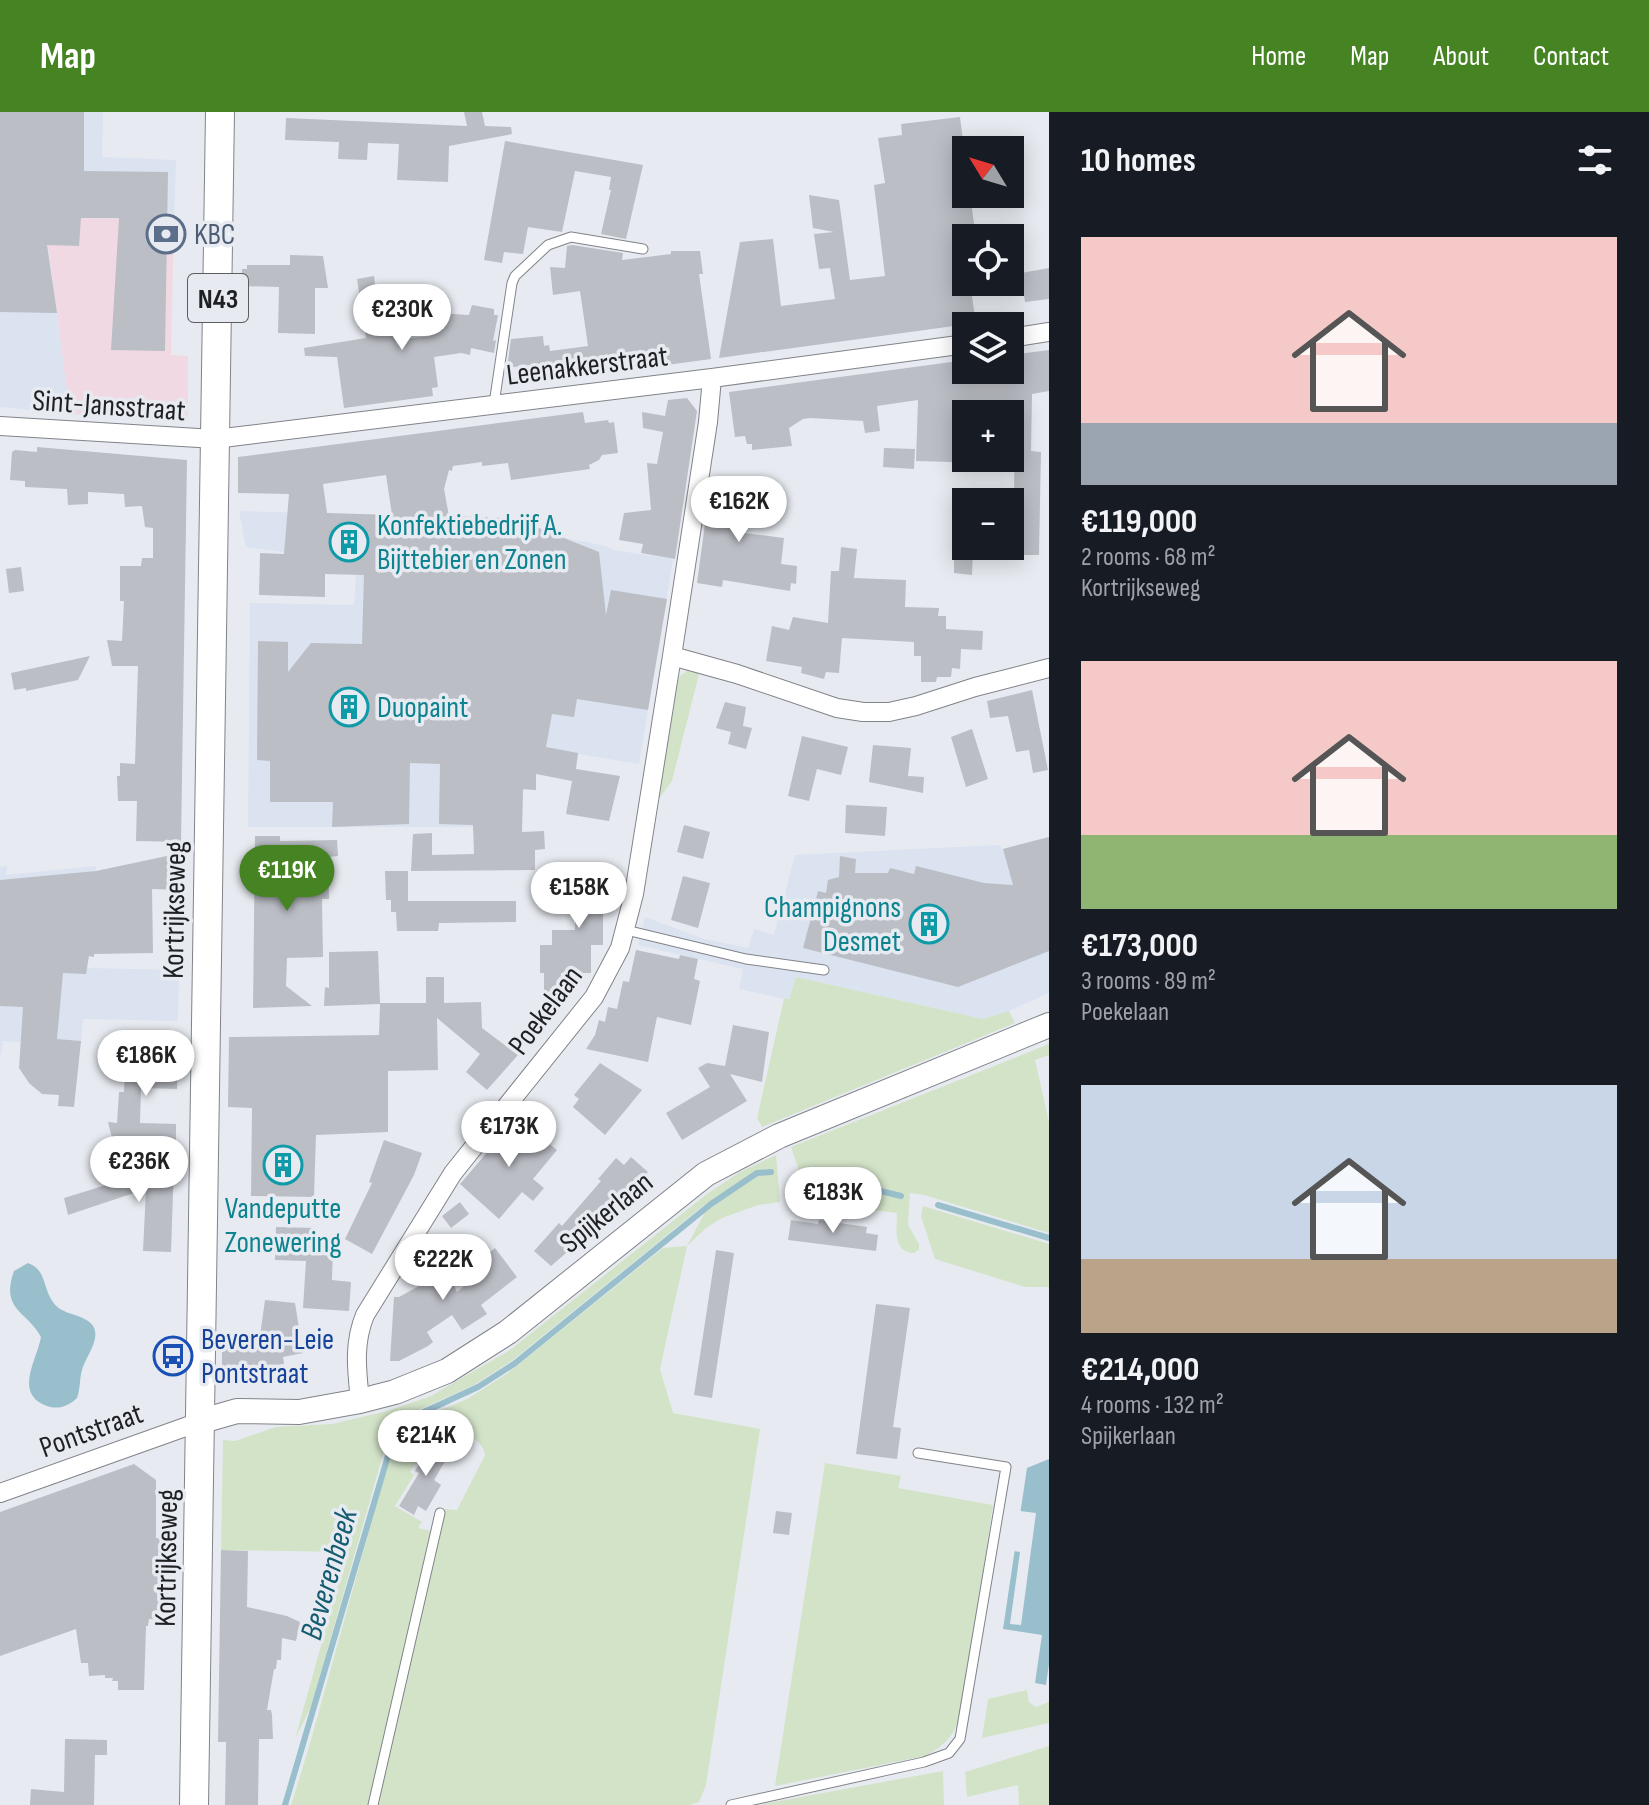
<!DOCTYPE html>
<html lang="en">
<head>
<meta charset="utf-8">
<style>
  :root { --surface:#171b24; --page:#242831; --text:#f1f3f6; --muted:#9ea1a6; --accent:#468423 }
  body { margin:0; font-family:"Sofia Sans Condensed",sans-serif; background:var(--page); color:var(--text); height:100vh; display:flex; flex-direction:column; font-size:30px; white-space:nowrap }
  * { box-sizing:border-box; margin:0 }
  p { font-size:26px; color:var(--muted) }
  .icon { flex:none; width:44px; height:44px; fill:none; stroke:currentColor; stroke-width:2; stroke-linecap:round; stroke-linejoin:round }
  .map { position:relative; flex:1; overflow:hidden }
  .side { display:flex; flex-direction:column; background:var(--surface); width:600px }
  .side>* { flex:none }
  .needle { width:52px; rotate:308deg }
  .controls { position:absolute; left:952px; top:24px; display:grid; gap:16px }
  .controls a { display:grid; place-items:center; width:72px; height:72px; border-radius:0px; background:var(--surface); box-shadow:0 4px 20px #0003; font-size:40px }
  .price { position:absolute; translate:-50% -68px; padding:0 18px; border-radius:28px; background:#fff; color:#222; font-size:26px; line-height:52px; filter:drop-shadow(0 2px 4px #0008) }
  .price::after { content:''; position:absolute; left:50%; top:48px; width:24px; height:18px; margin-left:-12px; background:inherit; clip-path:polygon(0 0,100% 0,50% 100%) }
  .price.on { background:var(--accent); color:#fff }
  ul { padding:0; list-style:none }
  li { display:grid; align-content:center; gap:16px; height:424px; padding:0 32px }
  li span { display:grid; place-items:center; height:248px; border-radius:0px; color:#555 }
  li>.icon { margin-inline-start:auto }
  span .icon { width:144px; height:144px; fill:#fffc; stroke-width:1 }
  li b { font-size:34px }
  h2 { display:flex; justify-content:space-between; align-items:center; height:96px; padding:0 32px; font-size:34px }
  header { display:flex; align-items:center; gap:48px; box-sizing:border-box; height:112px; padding:0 40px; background:var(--accent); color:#fff }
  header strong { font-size:38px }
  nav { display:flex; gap:44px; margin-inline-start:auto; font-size:28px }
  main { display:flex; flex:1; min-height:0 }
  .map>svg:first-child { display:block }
  .commercial { fill:#f1d9e4 }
  .built { fill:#dbe2f0 }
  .green { fill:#d3e3c8; fill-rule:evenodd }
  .water { fill:#99becc }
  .pier { fill:#e7ebf1 }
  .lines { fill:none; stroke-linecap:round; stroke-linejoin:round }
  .stream { stroke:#99becc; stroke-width:6 }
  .building { fill:#bbbec5; fill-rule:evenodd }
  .lane-casing { stroke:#808389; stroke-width:11 }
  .street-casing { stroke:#808389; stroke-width:20 }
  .secondary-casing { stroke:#808389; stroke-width:26 }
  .primary-casing { stroke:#808389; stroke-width:30 }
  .lane { stroke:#fff; stroke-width:9 }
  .street { stroke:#fff; stroke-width:18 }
  .secondary { stroke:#fff; stroke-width:24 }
  .primary { stroke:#fff; stroke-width:28 }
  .labels { text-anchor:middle; stroke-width:7; stroke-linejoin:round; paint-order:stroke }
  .shield { fill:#e7ebf1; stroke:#5b5d61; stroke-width:2 }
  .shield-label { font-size:28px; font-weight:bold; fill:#1f2023 }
  .service-label { font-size:30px; fill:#4e5e75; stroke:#e7ebf1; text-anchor:start }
  .street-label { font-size:30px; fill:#1f2023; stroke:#e7ebf1 }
  .culture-label { font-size:30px; fill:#0d838f; stroke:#e7ebf1; text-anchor:start }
  .transit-label { font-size:30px; fill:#164399; stroke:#e7ebf1; text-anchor:start }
  .water-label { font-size:32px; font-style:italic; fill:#155c71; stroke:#e7ebf1 }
</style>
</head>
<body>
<header>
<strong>Map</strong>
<nav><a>Home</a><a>Map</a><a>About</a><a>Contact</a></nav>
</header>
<main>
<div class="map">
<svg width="1049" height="1693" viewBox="0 0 1049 1693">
  <rect width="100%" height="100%" fill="#e7ebf1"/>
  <path class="commercial" d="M44,105L174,107L171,243L188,244V309L70,302Z"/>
  <path class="built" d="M0,0H103L102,45L176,48L174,107L44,106L70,302L0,295Z
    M239,399L514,406L565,426L606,434L613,438L673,447L639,652L537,635L536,678H523L522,715H248L250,491L354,493L356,463L290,441L246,435Z
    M1049,725V881L1009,899L983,907L796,865L789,888L739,877L743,857L638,833L645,805L704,827L748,836L754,817L774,823L795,743L998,733L1003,737Z
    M7,754L6,763L96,754L87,856L179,858L178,909L83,907L81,929L57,927L25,875L21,930L3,929L0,947V755Z"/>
  <path class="green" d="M688,558H700L672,669L658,688L675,578L680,564Z
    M796,865L983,907L1009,899L1015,911L762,1015L757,1006L784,887H789Z
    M1049,932V943L1035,948L1049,1010V1121L924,1083L910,1081L908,1113L919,1132V1138L914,1141C892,1139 897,1118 897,1101L856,1096L852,1107L796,1094L798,1055L791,1035Z
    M776,1043L780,1090L758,1093L722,1106L706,1116L687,1134L660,1257L673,1301L760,1317L706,1673L699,1690L689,1693H291L309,1635L387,1354L398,1323L405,1314L469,1286L508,1261L663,1136L687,1134L704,1102V1093L513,1248L474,1273L405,1304L392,1317L384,1339L311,1595L295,1627L347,1440L221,1438L223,1328L235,1329L276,1315L332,1312L387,1299L431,1284L510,1238L707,1082L740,1060ZM443,1308C457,1319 482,1324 485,1343L457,1398L445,1397L439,1421L418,1416L422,1410L395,1394L414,1363L410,1360L432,1321Z
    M923,1094L1049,1132V1175H1025L935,1147L921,1104Z
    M825,1351L901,1364L898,1376L993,1393L965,1579C959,1612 956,1628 925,1644L775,1674Z
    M1027,1578L1029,1590L1036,1595L1049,1590V1611L982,1626L988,1587Z
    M1049,1634V1693H1019L1018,1673L967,1685L965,1660Z
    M943,1659L944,1693H763V1692Z"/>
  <path class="water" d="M28,1151C45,1157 43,1173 51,1187C60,1203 75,1200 88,1209C105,1221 88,1241 83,1255C79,1265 81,1275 77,1286C69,1294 58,1298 47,1294C13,1282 37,1248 41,1225C27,1199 0,1198 14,1159Z
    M1049,1347V1552L1046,1573L1035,1571L1042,1523L1003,1517L1027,1356Z"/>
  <path class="pier" d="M1020,1399L1036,1401L1021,1513L1010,1512L1020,1440L1014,1439Z"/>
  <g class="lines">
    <path class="stream" d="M803,1060L901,1084
      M938,1093L1049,1126
      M285,1693L395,1320L402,1310L478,1275L514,1252L711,1092L757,1061L771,1060"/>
  </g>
  <path class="building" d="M0,0H84V59L168,60L165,239L111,238L119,106H81L79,134L47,133L57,201L0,200Z
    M464,0H482L485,14L511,15L512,22L449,34L448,70L397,68L399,32L368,31L367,48L338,47L339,30L285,28L286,6L467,14Z
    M960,5L966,53V82H970L976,126H966V178H971L976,211L719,246L740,130L773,127L781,194L835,187L830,156L819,157L814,122L834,120L813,116L809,83L839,88L850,168L885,164L874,73L885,71L878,26L902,23L901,12Z
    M505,29L643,53L626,127L601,122L611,78H609L611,65L575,59L562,120L528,115L523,142L504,140L502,151L484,148Z
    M572,133L623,141L622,148L671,142V139H700L703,162H699L711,247L533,271L530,253L507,256L511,227L543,224L544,234L549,233L550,239L588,234L580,179L553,183L550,155L565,156L567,134Z
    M290,143L323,144L328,176H315V222L278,221L279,175L242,174V157H247V153H290Z
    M1049,156V187L1025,190L1021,161Z
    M374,164L378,196L391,194L396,228L430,224L427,205L452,202L469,203L472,193L494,197V203H498L493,229L496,228L494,241L471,236L470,243L461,241L434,245L438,275L432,276L433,284L344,296L337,245L305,244L304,236L366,226L357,167Z
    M1049,238V279L1032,282L1031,339L1041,340L1039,443H1013L1015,320H1010V302H966V313H956L952,350L916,349L918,288L877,294L880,319L865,321L863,309L810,306L803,307L789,316L792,334L752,338V332H747L745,324L735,325L729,280L966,248V258H1010V243Z
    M687,286L697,299L675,447L641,441L643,432L619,428L624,401L651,398L647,351L657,352L663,320L643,316L642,300L665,304L668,288Z
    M583,300L585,311L608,308L609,311L614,310L618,341L602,343L599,348L589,353L590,357L511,368L508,351L482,354V350L453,354L452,359L449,358L444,377L449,404L530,407L531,413L599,440L606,503L611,478L667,487L648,598L577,587L574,605L552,602L546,635L578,641L576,657L620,664L609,709L566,702L572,669L536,662V678L523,677L522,720L544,719L545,737L535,738V758L411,759L413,722L432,721V743L474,742L473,713L439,712L440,652L410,651L409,712L332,715L333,690H270V649L257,648L258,529L288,530V560L311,531L362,532L364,463L325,462V485L259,483L260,441L284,442L289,382L238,381V345ZM386,363L392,403L327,401L323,372Z
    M37,335L187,348L181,730L136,729L137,689H118L117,664H120V651L135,652L138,554H112L107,528L122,529L124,489H120V454H141L142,446H153V416L145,415L142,394L125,395L124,382L88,380V392L68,393L67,377L25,375V369L10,368L12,340L15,338L37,340Z
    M884,336L915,337L914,357L883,355Z
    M711,367L750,371L744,421L784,426L781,452L797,454L796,472L791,471L790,479L723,468L722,475L697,471Z
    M841,435L857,437L854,466L906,468L905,495L939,496L938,504H946V517L983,519L982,538L961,537L960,557L952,556L951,565H937L936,570H921V544H914V530L842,526L839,561L826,560L824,567L801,561L802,555L766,549L772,514L789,518L793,505L828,511L831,459H839Z
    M954,439L973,440L972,463L954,461Z
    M21,455L24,479L9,481L6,457Z
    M90,544L78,568L26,579V576L14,578L11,561Z
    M1032,578L1048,658L1033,661L1029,638L1016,640L1008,604L990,606L987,589Z
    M725,590L746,595L743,614L752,616L746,637L728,632L731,620L716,616Z
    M972,617L988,667L966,675L951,625Z
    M802,624L848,635L841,663L817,657L809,689L788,684Z
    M873,633L911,636L908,664L924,665L923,681L869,670Z
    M846,693L887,695L885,724L845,721Z
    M684,713L710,720L703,747L677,740Z
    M255,724H280V729L337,728L338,744L328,745L329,787H322L323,845L287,846L286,874L312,894L253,896Z
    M1049,725V839L958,875L803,836L818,779L826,781L828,768L839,765L840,744L856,747L855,761H888L890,756L914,762L916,754L984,771L1013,773L1003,737Z
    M181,741L180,778L152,777L153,841L94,842V845L89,844L86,862L63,861L57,927L81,929L74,995L58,994L59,983L42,982L29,971L19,956L23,895L0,894V768L96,759Z
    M576,755H616V773H618L616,788H603V833H591V861H561L559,889L544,890V861H540V833H552V818H575Z
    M385,759H408V789H516V810L439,811L438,819H397L396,800H391V788H386Z
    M683,764L710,771L698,816L671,808Z
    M636,838L679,847L680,843L698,847L694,867L700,869L691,913L657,905L648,950L586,937L595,923L599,908L605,910L608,895L617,897L623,869L629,870Z
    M378,839L380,891H426V865H444V891L481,890L482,916L518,943L487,978L466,960L480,942L437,906L438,958L388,959V1020L316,1023L314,1085L251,1084L252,996L228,995L229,925L379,923L380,892L324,894L325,875L329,876V840Z
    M733,913L769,920L762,970L730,962L747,989L682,1028L666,1001L710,975L698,956L707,951L725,954Z
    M148,923L178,924L177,977L141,976L140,1011L176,1012V1043L116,1042L108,1010L117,1011L119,980H124L126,933H148Z
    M600,951L642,978L605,1023L573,995L579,987L574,983Z
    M515,1008L523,1015L525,1012L557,1038L533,1067L544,1076L533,1089L522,1080L499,1107L460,1072Z
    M384,1028L422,1041L414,1063L372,1142L345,1127L372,1071L369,1070Z
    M631,1045L648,1060L606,1105L600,1100L577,1127L580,1129L551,1154L534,1139L559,1111L562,1114L601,1069L598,1067L616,1046L624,1053Z
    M174,1052L171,1140L143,1139L146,1077L68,1103L64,1086Z
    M460,1090L469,1102L451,1116L442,1104Z
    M791,1108L818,1112L819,1108L867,1115L866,1121L878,1123L876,1139L788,1128Z
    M276,1115L315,1116L314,1134H333L332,1168L351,1170L349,1199L303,1196L306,1149L275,1148Z
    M495,1136L517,1165L481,1193L487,1202L462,1218L452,1203L427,1220L433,1230L428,1234L399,1249H390L394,1185H399L419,1174H431L408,1162L420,1156L418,1150L439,1141L457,1180L485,1156L479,1149Z
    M716,1138L734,1141L712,1286L694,1283Z
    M265,1188L295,1191L303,1241L283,1245L284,1252L263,1255V1270H222V1230L260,1224Z
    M876,1192L910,1196L893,1315L901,1316L897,1347L856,1342Z
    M434,1326L452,1337L434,1368L441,1373L426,1399L418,1394L414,1403L399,1394L419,1361L415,1359Z
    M134,1352L156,1368V1426H169L167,1508L149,1507L148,1514H146L144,1578H118V1569H112L113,1566H105V1563L89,1564L88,1551H81L76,1517L0,1544V1400Z
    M776,1399L792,1401L789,1423L773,1421Z
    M221,1438L248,1439L247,1495L287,1504L300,1510L296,1529L282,1526L281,1548H277L276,1557H274L267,1598H271L272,1603L273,1627H259L258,1693H225L226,1630H218Z
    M65,1627L107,1628V1643H95L94,1693H30L31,1677L64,1680Z"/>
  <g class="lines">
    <g class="lane-casing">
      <path id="lane" d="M494,292L512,171L515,164L548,133L571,125L643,137
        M626,818L746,847L824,858
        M373,1693L440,1401
        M731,1693L924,1650L949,1641L960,1627L1006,1355L918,1341"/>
    </g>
    <g class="street-casing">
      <path id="street" d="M1010,226L1049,220
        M0,314L215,327L712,266L966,232
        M672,544L737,562L837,596L863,600H889L916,594L975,575L1049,556
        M360,1289C357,1259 353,1232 365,1203L453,1061L594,885L620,836L634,782L672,544L708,310L712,266
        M0,1381L202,1309"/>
    </g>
    <g class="secondary-casing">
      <path id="secondary" d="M202,1309L237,1299L299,1300L360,1289L395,1280L447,1259L508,1220L706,1062L779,1024L1049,913"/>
    </g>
    <g class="primary-casing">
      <path id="primary" d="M194,1693L220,0"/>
    </g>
    <use href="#lane" class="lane"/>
    <use href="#street" class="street"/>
    <use href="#secondary" class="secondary"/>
    <use href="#primary" class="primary"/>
  </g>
  <defs>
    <g id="bank-ring" transform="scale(2)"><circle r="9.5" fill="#e7ebf1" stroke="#5c6f8a" stroke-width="1.5"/><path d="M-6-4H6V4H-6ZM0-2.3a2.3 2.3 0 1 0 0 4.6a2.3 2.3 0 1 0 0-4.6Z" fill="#5c6f8a"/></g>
    <g id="building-ring" transform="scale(2)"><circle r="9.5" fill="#e7ebf1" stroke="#0f9aa8" stroke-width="1.5"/><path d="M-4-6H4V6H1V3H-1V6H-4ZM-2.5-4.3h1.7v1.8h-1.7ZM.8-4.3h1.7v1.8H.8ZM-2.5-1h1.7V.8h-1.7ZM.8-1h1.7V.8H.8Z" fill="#0f9aa8"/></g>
    <g id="bus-ring" transform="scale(2)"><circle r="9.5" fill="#e7ebf1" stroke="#1a4fb4" stroke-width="1.5"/><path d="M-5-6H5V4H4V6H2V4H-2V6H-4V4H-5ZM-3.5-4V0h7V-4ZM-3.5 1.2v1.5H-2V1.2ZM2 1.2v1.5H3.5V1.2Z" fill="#1a4fb4"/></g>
  </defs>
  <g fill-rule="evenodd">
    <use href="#bank-ring" x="166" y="122"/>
    <use href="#building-ring" x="349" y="430"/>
    <use href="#building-ring" x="349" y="595"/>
    <use href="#building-ring" x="929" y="812"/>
    <use href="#building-ring" x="283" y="1053"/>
    <use href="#bus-ring" x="173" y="1244"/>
  </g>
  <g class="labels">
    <rect class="shield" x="188" y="162" width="60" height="48" rx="6"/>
    <g class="shield-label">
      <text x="218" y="196">N43</text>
    </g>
    <g class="service-label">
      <text x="194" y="132">KBC</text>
    </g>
    <g class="street-label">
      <text transform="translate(587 253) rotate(-7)" y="10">Leenakkerstraat</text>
      <text transform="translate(109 293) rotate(4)" y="10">Sint-Jansstraat</text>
      <text transform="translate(174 798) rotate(-89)" y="10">Kortrijkseweg</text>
      <text transform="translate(545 898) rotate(-53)" y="10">Poekelaan</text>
      <text transform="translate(606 1100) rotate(-39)" y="10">Spijkerlaan</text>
      <text transform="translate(91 1318) rotate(-20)" y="10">Pontstraat</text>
      <text transform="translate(166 1446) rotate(-89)" y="10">Kortrijkseweg</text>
    </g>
    <g class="culture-label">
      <text x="377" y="423">Konfektiebedrijf A.<tspan x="377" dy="34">Bijttebier en Zonen</tspan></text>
      <text x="377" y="605">Duopaint</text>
      <text x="901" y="805" text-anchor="end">Champignons<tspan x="901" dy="34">Desmet</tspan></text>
      <text x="283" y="1106" text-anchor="middle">Vandeputte<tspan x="283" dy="34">Zonewering</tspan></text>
    </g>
    <g class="transit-label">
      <text x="201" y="1237">Beveren-Leie<tspan x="201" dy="34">Pontstraat</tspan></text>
    </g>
    <g class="water-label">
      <text transform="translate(328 1462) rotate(-74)" y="11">Beverenbeek</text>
    </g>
  </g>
</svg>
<div class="controls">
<a><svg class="needle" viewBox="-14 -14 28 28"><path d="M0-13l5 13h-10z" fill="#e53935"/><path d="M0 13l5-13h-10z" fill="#9ea1a6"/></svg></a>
<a><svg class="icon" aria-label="locate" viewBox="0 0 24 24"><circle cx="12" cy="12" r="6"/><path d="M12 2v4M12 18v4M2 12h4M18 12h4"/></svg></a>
<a><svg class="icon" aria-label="layers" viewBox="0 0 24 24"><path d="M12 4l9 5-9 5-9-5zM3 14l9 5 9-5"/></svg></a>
<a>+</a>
<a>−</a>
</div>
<b class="price" style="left:402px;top:240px">€230K</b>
<b class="price" style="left:739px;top:432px">€162K</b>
<b class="price on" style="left:287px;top:801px">€119K</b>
<b class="price" style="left:579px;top:818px">€158K</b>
<b class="price" style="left:146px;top:986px">€186K</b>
<b class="price" style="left:509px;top:1057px">€173K</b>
<b class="price" style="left:139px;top:1092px">€236K</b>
<b class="price" style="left:833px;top:1123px">€183K</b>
<b class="price" style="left:443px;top:1190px">€222K</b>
<b class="price" style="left:426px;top:1366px">€214K</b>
</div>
<section class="side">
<h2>10 homes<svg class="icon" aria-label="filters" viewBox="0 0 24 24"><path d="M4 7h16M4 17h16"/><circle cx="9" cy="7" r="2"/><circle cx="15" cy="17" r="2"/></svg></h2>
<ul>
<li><span style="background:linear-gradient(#f6c9c9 75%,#9aa5b1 0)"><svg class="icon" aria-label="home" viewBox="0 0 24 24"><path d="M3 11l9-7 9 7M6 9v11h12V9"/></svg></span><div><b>€119,000</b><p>2 rooms · 68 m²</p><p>Kortrijkseweg</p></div></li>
<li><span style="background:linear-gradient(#f6c9c9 70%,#8fb573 0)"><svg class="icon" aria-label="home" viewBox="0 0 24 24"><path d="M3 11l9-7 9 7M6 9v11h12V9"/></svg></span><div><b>€173,000</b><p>3 rooms · 89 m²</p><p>Poekelaan</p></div></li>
<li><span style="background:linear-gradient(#c9d6e8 70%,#b9a48a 0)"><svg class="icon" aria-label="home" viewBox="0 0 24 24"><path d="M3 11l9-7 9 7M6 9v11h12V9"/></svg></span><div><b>€214,000</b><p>4 rooms · 132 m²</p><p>Spijkerlaan</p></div></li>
</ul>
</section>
</main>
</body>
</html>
